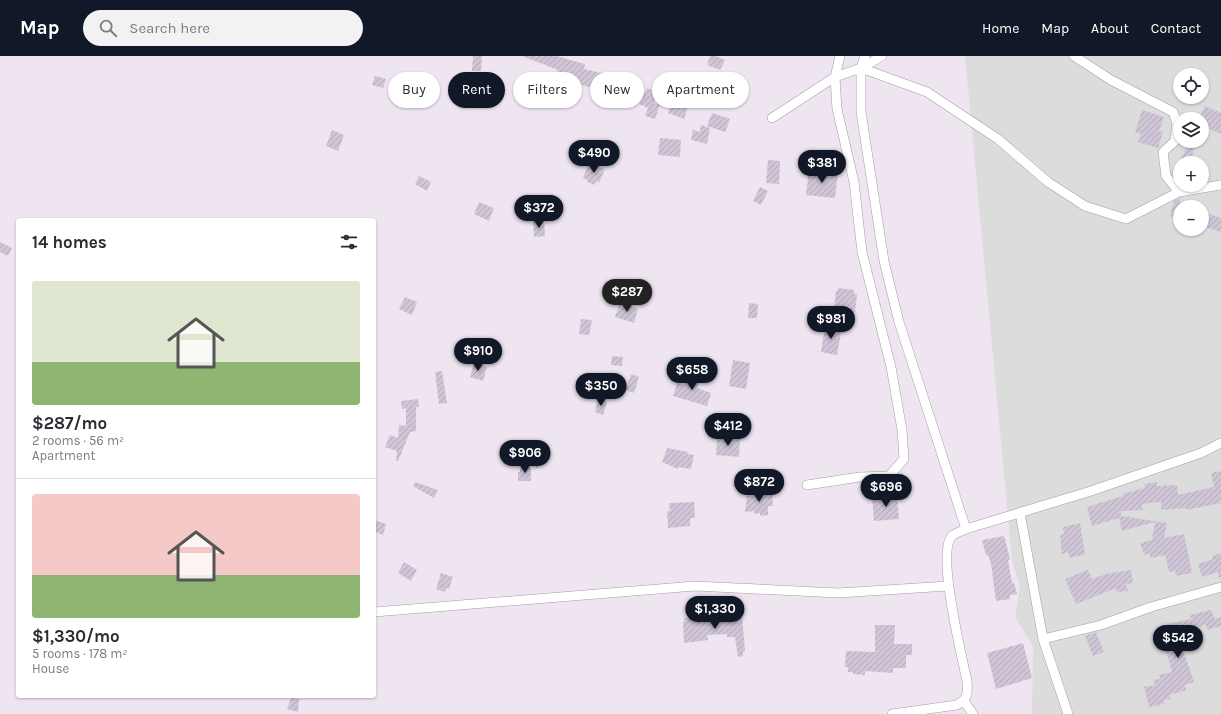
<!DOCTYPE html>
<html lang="en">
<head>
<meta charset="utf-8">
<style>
  :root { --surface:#fff; --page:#f2f2f3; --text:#2b2b33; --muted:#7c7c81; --line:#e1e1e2; --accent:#111827 }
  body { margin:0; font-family:Karla,sans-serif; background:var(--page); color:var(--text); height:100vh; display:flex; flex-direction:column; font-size:15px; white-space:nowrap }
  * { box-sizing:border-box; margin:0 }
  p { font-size:13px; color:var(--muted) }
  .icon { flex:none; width:22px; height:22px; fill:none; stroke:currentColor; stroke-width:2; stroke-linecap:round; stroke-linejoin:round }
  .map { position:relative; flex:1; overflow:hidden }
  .drawer { position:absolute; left:16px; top:162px; width:360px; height:480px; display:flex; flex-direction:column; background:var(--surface); border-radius:4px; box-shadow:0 1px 3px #0004 }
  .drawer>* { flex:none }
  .guide { position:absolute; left:388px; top:16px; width:380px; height:36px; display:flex; gap:8px }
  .buttons { position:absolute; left:1173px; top:12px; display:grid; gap:8px }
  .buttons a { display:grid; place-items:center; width:36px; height:36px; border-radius:50%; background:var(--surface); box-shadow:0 1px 3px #0004; font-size:20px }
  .price { position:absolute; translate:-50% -34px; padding:0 9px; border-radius:14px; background:var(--accent); color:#fff; font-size:13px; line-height:26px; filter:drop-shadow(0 1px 2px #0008) }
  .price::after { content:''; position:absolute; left:50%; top:24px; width:12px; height:9px; margin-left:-6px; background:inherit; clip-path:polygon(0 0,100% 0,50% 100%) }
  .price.selected { background:#222; color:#fff }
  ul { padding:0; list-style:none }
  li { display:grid; align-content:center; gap:8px; height:212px; padding:0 16px }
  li+li { border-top:1px solid var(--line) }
  li span { display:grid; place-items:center; height:124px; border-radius:4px; color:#555 }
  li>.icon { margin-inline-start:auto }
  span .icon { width:72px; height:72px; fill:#fffc; stroke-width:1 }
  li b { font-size:17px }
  h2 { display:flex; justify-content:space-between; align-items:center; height:48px; padding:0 16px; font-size:17px }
  .chip { padding:0 14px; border-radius:18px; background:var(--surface); box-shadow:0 1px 3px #0004; font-size:14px; line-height:36px }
  .chip.selected { background:var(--accent); color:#fff }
  header { display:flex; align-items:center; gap:24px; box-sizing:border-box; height:56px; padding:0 20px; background:var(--accent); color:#fff }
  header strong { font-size:19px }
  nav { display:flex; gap:22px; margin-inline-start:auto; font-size:14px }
  .search { width:280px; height:36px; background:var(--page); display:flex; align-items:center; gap:10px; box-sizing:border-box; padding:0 14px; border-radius:22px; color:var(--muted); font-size:15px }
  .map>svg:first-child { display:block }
  .residential { fill:#dcdcdd; fill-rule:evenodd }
  .building { fill:url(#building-hatch) }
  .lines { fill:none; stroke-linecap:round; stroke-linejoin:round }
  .minor-casing { stroke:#a0a0a0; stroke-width:10 }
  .minor { stroke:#fff; stroke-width:9 }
</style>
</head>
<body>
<header>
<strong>Map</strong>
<div class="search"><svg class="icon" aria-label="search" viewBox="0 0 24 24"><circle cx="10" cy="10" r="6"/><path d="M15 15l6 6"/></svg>Search here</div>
<nav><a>Home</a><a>Map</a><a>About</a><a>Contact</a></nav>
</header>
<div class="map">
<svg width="1221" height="658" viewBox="0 0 1221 658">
  <defs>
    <pattern id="building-hatch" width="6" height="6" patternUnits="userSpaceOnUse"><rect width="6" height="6" fill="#cfc5d7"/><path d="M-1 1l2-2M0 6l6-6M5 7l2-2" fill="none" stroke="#b1a9b8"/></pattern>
  </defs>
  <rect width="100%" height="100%" fill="#eee5f0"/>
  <path class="residential" d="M965,0H1221V658H1032L1033,590L1015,561L1020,531L1012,504ZM1180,19H1202V41H1180ZM1180,63H1202V85H1180ZM1180,107H1202V129H1180ZM1180,151H1202V173H1180Z"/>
  <path class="building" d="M473,0H482L481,15H472Z
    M522,0H556L585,8L584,13L606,18L602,35L556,21L558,14Z
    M710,0H716L725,4L720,14L707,9Z
    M375,20L386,23L383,32L372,29Z
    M411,26L423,31L416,49L404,44Z
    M647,32L658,36L654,47L660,49L655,63L645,60L648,52L639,48Z
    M673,43L689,48L684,63L668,57Z
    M1205,50L1221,57V78L1202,69V63H1199Z
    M1142,54L1164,61L1159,75L1163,76L1158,92L1138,86L1141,78L1135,76Z
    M712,57L730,63L725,76L707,70Z
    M701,69L710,72L707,88L691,84L693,74L700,76Z
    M332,74L344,79L338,95L326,90Z
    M660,82L681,84L680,101L658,99Z
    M1189,85H1197L1190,106L1181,103Z
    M768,104L780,105L779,128L766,127Z
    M589,107L605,113L599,127L596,125L595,129L587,126L588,124L583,122Z
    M809,113L838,116L835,142L806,139Z
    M419,120L431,126L427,135L415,128Z
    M760,131L768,135L761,149L753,145Z
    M1180,142V163L1170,160L1174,145Z
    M479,146L494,152L489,165L474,158Z
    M1202,156L1221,162V176L1202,170Z
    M533,165H544L545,180L534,181Z
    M0,186L12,192L8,200L0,196Z
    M838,232L854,234V238H857L855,256L834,254L836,235H838Z
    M405,241L417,246L412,259L399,253Z
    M620,246L638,253L634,267L615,261Z
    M749,247L758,248L757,262H748Z
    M581,263L592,264L589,279L579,278Z
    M825,270L842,272L837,299L821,296Z
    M612,300L623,301L622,310L611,309Z
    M733,304L750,307L746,333L729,330Z
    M474,307L487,311L483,325L470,321Z
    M442,315L447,347L439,348L435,316Z
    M688,316L700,319L697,332L711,337L707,350L673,340L677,327L685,329Z
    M631,318L639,321L634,337L626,334Z
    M418,343L419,351H416V375L410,376L398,405H396L397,395L385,391L390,379L398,382L399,369L406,370V352L402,353L401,345Z
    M598,343L607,346L603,359L595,356Z
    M717,382H740L739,401L716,399Z
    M667,392L688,396L687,398L694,399L691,413L679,411L678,413L662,406Z
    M535,398L543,403L537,412L530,407Z
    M520,411L531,412V425H518V416H520Z
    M1221,415V447L1186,454V452L1161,454V446L1142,448L1143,454L1121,455V460L1167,467L1164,482L1184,478L1192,517L1176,520L1175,515L1169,516L1165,499L1151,502L1149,497L1144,499L1140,487L1152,484L1155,466L1122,475L1119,462L1092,470L1087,451L1123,440L1122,438L1145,432L1144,428L1157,426V430L1177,429L1178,439L1214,431L1211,417Z
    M415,426L438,434L434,442L413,430Z
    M762,435V439L772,438L773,450H768V459L760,460V457L755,458L754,455L745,456L747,440L752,439V436Z
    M897,438L899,463L874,465L872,440Z
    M694,446L695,462H690V470L668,472L667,455H670L669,447Z
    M374,464L386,468L383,479L374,475Z
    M1080,467L1085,498L1070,502L1068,496L1062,498L1060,479L1064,478L1063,471Z
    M1004,480L1010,503L1008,504L1012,527H1014L1017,538L1010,539V543L996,545L991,508L988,499H986L982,484Z
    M1221,497V521L1219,522L1218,516L1202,521L1198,508L1213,503L1212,500Z
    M404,506L417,514L411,525L398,517Z
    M1088,514L1092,523L1106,518L1131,514L1133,527L1126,528L1128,535L1117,536L1116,532L1076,548L1065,523Z
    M441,517L453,521L449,533L446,532L445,536L436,533Z
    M1211,554L1215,563L1221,561V570L1207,574L1206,569L1185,574L1188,593L1183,594L1194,626L1185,629L1186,634L1169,639L1170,643L1164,644V648L1149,651L1144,631L1155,629L1154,624L1160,623L1159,619L1172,616L1166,595L1172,593L1166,571H1168L1167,568L1191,563L1190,559Z
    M723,559H742L745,595H743V600L738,601L735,581H727V578L707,579L708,584L684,587L683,565H685L684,562L707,561V566H723Z
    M875,569H895L894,588H912V599H906V612H893V617L865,615V619L853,618V616H848V611H845L846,595L875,596Z
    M1096,576L1104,596L1093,600L1085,580Z
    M1023,587L1032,622L996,633L987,597Z
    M291,642L299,643L298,656L287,653Z"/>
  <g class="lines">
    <g class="minor-casing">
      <path id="minor" d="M865,0L861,12V56L884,205L899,266L966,473
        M1074,0L1111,24L1173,56L1177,67L1175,85L1163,96L1166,120L1179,136
        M861,12L927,36L998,83L1048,126L1085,150L1126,163L1179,136L1221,129
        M772,62L835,21L861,12L882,0
        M807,429L860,421L889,420L904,403L902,374L891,311L862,196L854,126L837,53L835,21L840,0
        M1020,457L1043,583L1068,658
        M374,556L695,530L838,537L948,530
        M1043,583L1101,569L1151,551L1221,531
        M964,645L973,658
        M892,658L957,649C968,643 968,637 967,625C962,601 936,496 952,480C955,477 962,475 966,473L1091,435L1201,397L1221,387"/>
    </g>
    <use href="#minor" class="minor"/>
  </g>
</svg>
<div class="buttons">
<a><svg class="icon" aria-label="locate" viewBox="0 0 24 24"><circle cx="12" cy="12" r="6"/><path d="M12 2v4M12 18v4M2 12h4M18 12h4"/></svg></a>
<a><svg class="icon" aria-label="layers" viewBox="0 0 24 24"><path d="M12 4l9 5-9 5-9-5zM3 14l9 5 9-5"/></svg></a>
<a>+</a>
<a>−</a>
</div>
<b class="price" style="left:594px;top:118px">$490</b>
<b class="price" style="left:822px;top:128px">$381</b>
<b class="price" style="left:539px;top:173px">$372</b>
<b class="price selected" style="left:627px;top:257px">$287</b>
<b class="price" style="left:831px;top:284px">$981</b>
<b class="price" style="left:478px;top:316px">$910</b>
<b class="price" style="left:692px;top:335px">$658</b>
<b class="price" style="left:601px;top:351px">$350</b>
<b class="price" style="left:728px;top:391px">$412</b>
<b class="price" style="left:525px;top:418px">$906</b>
<b class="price" style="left:759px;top:447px">$872</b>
<b class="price" style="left:886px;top:452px">$696</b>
<b class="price" style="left:715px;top:574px">$1,330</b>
<b class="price" style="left:1178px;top:603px">$542</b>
<div class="guide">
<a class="chip">Buy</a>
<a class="chip selected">Rent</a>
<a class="chip">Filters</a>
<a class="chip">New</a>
<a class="chip">Apartment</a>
</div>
<section class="drawer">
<h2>14 homes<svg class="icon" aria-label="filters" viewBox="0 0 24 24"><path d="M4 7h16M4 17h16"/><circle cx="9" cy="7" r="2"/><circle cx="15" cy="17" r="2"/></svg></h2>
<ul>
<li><span style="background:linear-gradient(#dfe7d0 65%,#8fb573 0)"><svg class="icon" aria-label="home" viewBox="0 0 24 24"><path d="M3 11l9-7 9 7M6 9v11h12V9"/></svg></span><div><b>$287/mo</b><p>2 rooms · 56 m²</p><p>Apartment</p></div></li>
<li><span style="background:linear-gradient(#f6c9c9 65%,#8fb573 0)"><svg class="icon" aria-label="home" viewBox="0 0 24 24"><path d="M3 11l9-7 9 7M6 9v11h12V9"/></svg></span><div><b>$1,330/mo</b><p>5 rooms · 178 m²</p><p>House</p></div></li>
</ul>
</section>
</div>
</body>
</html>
